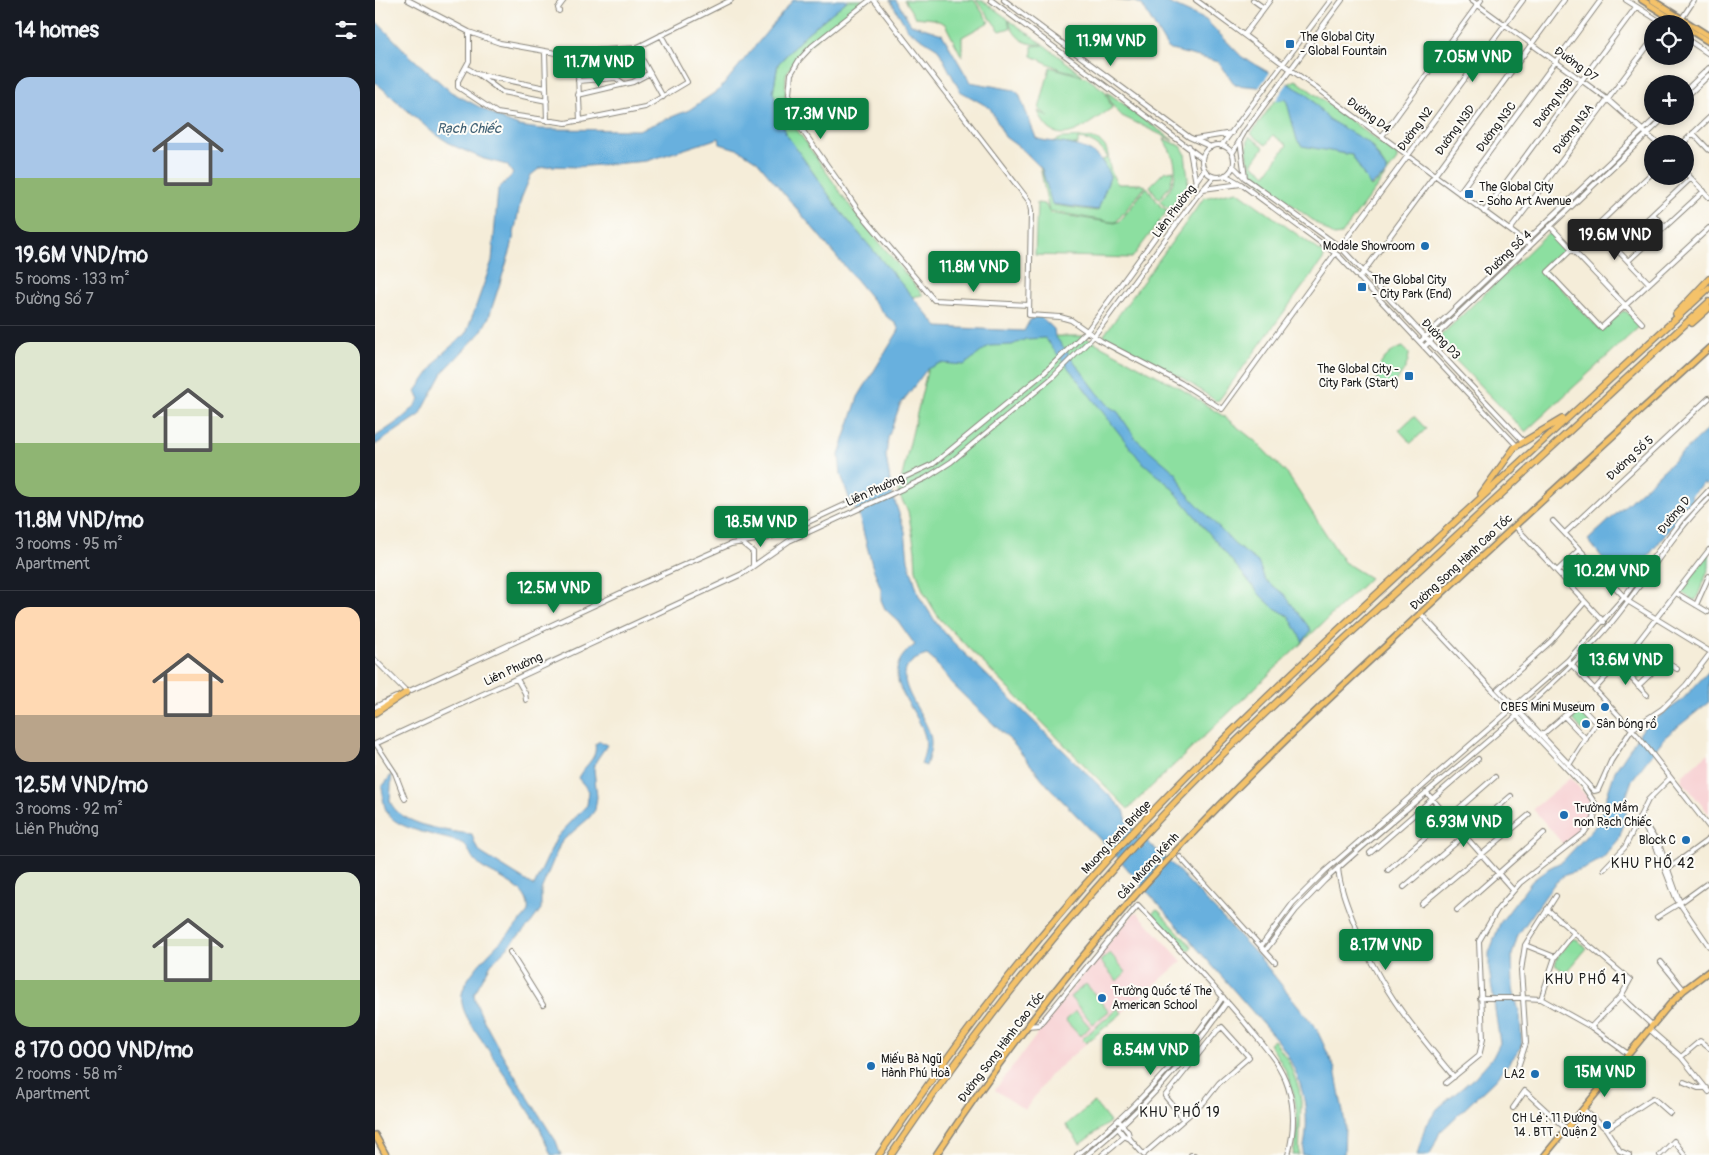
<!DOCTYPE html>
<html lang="en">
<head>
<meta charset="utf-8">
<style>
  :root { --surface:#171b24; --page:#242831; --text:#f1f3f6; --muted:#9ea1a6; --line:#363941; --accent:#0b8043 }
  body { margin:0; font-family:Pangolin,sans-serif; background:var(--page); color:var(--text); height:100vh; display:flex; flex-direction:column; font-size:19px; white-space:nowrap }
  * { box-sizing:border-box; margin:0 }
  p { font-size:16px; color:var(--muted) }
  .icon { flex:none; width:28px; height:28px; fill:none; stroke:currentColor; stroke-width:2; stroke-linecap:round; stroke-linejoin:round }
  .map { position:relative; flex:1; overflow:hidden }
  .side { display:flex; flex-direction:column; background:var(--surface); width:375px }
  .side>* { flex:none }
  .buttons { position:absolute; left:1269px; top:15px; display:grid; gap:10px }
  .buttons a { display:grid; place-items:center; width:50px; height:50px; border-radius:50%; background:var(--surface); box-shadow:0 2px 8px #0003; font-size:25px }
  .price { position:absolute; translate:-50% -42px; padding:0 11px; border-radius:5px; background:var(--accent); color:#fff; font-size:16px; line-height:32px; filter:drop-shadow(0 1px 2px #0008) }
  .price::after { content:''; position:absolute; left:50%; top:30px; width:15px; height:11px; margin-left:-8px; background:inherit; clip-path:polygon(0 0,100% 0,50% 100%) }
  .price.on { background:#222; color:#fff }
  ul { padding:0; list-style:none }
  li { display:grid; align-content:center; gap:10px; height:265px; padding:0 15px }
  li+li { border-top:1px solid var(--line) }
  li span { display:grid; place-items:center; height:155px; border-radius:15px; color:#555 }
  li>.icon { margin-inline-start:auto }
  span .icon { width:90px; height:90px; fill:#fffc; stroke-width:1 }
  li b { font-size:21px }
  h2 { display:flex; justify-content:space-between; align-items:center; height:60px; padding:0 15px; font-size:21px }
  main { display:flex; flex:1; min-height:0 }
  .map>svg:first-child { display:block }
  .built { fill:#f7cfd2 }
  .green { fill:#8cdfa0; stroke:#547e5e }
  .water { fill:#67b0de; stroke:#42667d }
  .pier { fill:#f5edd9 }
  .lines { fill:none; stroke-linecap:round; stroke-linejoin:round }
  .minor-casing { stroke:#88847a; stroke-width:6 }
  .major-casing { stroke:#88847a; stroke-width:8 }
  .highway-casing { stroke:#88847a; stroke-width:8 }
  .minor { stroke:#fff; stroke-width:4 }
  .major { stroke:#f4c26a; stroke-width:5 }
  .highway { stroke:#f4c26a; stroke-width:5.5 }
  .poi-dot { fill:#1f6fb2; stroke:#fdfcf7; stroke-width:2 }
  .labels { text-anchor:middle; stroke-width:4; stroke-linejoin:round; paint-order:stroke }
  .poi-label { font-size:12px; fill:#1c1c1c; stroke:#fdfcf7; text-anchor:start }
  .street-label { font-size:12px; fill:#1c1c1c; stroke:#fdfcf7 }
  .water-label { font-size:14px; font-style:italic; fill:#3e5f73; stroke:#fdfcf7 }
  .neighbourhood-label { font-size:14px; letter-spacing:1px; fill:#1c1c1c; stroke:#fdfcf7 }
</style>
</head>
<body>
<main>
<section class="side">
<h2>14 homes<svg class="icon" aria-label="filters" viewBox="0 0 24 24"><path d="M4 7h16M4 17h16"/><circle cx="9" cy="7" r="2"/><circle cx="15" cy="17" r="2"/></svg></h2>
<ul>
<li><span style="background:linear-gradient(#a9c7e8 65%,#8fb573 0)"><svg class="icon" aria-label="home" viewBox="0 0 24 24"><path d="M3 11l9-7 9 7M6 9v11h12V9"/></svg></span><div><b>19.6M VND/mo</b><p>5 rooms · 133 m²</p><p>Đường Số 7</p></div></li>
<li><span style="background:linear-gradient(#dfe7d0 65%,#8fb573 0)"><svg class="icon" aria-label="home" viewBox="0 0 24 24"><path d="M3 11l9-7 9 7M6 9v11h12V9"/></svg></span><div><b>11.8M VND/mo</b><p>3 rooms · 95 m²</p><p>Apartment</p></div></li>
<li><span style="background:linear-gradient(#ffd9b3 70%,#b9a48a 0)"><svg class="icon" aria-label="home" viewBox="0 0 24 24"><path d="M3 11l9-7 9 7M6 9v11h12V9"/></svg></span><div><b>12.5M VND/mo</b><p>3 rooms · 92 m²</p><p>Liên Phường</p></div></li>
<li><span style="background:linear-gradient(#dfe7d0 70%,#8fb573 0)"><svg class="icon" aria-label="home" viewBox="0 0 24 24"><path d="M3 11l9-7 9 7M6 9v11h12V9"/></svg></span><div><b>8 170 000 VND/mo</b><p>2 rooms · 58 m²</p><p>Apartment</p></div></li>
</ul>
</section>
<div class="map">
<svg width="1334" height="1155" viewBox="0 0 1334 1155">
  <rect width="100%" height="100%" fill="#fdfcf7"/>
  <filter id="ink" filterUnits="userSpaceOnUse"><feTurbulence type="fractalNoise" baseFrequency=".02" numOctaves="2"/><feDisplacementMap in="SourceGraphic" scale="10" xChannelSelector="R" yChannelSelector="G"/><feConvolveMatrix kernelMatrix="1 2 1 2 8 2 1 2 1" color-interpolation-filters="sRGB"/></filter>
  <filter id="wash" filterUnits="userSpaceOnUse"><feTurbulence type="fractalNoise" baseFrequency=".0096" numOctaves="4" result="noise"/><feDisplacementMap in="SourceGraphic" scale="20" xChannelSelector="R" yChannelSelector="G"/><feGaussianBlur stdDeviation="1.12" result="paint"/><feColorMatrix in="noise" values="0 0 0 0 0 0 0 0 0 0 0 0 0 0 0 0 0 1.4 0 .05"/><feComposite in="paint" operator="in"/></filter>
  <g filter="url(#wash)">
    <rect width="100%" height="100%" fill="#f5edd9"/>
    <path class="built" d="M1334,753V814L1307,781L1308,774Z
      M1195,778L1216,801L1218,809L1210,825L1188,844L1158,809Z
      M763,913L807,961L676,1074L650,1110L620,1090L702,982L758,914Z"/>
    <path class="green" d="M473,0H488L445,35L419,60L411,75L410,98L418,124L477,209L548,295L537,297L465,211L411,134L398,92L403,64L431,34Z
      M529,0H599L614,22L587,37V57L570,24L559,19L540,17Z
      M601,0H607L633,19L635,28L625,31Z
      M634,20L668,44C650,46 638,37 634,20Z
      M669,45L708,75L685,69L657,56V46Z
      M675,67L711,77L730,91L737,108C711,125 680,155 663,111L674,117L664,109Z
      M921,80L1022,155V160L966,235L959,236L881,178C873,167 870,149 874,136L889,147L877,164L891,174L912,145L898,135L891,145L876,134L900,100L908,99L913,102L922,140L926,145L977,155L996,187L1011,175L1012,170L996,145L951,118L934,96L913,84Z
      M732,92L799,141L747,116L737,105Z
      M687,138C702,138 730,133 733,155C734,166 736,175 743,184H765L771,186L741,222H736L674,211L665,167L679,205L722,211L735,177L727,160L733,158C726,146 716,140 703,139V145L678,142Z
      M789,139L806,146L810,153L813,179L812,185L795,208L789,206L785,201C799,187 805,171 796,153C794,148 790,143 789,139Z
      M799,170L795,185L784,200L775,186L789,172Z
      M772,187L786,207L793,210L757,258L660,255L662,203L670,204L675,213L740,223L745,221Z
      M862,191L948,253L949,258L844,400L841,401L809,379L731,338L729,335L829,198Z
      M1172,234H1176L1188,248V252L1169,270L1225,330L1248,311L1252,312L1265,326L1150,432L1061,340Z
      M692,336H708L805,388L851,418L880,441L913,475L969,562L995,578L753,809L564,618L548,591L541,570L540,550L533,511L523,493L559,342L564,338Z
      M1028,347L1034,353C1034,367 1021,389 1005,385C995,371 1013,350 1028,347Z
      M1039,416L1051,429L1036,443L1024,430Z
      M1334,553V568L1321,600H1318L1305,591Z
      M1261,647L1282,659L1284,662L1279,667L1277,664L1270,669L1265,679L1260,680L1247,664Z
      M1203,709L1207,710L1218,722L1214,730H1207L1197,718V714Z
      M782,909L817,947L812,952L777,913Z
      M1197,939H1201L1212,948L1191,973L1180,965L1183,956Z
      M735,953L751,972L742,981L725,961Z
      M711,984L734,1011L718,1024L695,997Z
      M743,1008L747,1013L711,1043L707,1039Z
      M701,1011L715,1027L705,1036L690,1020Z
      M899,1040L914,1062L924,1089L926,1102L924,1155H918C928,1114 919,1077 894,1044Z
      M719,1102L735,1122L705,1144L691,1125Z"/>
    <path class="water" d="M418,0H473L431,34L403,64L398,92L411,134L465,211L563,327L649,331L655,320L664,315L679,329L680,336L722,392L735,407L743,412L761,439L802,474L809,490L818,500L859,544L883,562L890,580L909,594L936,630L928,642L914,616L898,607L886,596L796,487L765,460L670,338L651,339L637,345L614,346L589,365L565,363L552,369L525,405L513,438L511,456L517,493L530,531L533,560L544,596L562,624L578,642L749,810L753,824L797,864L885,958L941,1028L960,1069L970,1123L969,1155H927C938,1114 927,1076 904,1042L743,858L674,787L636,741L577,684L559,661L552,655C504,668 548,708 555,735C558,745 554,756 551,766L546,764C549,756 552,746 550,737C543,706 497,674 540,645L523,621L510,609L506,600V589L497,565L484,516L474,498L466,475L464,455L483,397L524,330L521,324L511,316L382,161L365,150L345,144L344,138L272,161L201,167L176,166L165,168L156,175L146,199L136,249L114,317L106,332L69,371L45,415L0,445V437C16,426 34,416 45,399L41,391L68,353L91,334L117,261L123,189L138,174L132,165L109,159L79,146L57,132L0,82V20L34,55L76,92L131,121L144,126L165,129L264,130L314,110L345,89Z
      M515,0H521L536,24L567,34L595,82L639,90L644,94L661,138C667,141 673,141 680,142C707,146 725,149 735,177L723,210L677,204L667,169L648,150L630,137L615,108L585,91L563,49L533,30Z
      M741,0H787L831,20L867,57L933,95L953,119L994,143L1011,169V174L995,186L977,155L927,146L922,140L911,99L901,101L883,87L860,85L844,62L796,50L792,47L767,5L761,2Z
      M1334,428V482L1331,485L1328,483L1316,496L1318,499L1253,582H1247L1213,540Z
      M1334,671V702L1290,737L1257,780L1251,797V817L1244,839L1228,858L1209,869L1190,875L1179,884L1143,935L1137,955L1138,988L1145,1016L1147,1047L1121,1079L1065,1132L1055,1155H1042L1050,1127L1062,1109L1100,1077L1118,1057L1125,1043L1114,969V953L1125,923L1157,881L1174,868L1188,861L1223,823L1240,771L1269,727L1306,701Z
      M225,741L232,745L221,761L219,769L222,797L220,810L214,818L186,842L166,890V909L156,923L116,964L99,994C99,1014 166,1118 181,1141L186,1155H176L164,1126L96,1024C91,1016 85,1005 87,994C91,969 138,933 153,912C157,887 120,877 105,866C97,859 95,851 89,844C70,836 24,831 13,814C8,806 8,796 7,787L17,774L15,801C23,825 76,832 97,834L100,844L106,853L159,886L182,837L212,805L214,791L203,778C209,765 223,759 220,744Z"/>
    <path class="pier" d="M896,71L913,83L900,101L883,89Z"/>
  </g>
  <g filter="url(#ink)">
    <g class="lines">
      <g class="minor-casing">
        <path id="minor" d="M33,0L94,32L125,43L181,53L261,48L356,0
          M495,0L437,46L424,60L416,74L414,94L423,124L466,185L483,210L559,300L654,305
          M499,0L654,201L656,211L654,315L685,317L696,320L726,341L806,383L847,409L959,255
          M616,0L827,158
          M629,0L814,137L836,147
          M821,0L1155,245
          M878,0L889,8
          M1096,0L1232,99L1283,144
          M1251,0L1289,24
          M184,11L183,8L189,0
          M1304,23L1319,0
          M94,32V61L83,81V87L122,113L191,123L270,107L312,82L286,35
          M869,35L895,0
          M1310,38L1334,54
          M261,48L288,97
          M170,52L172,121
          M202,52L205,121
          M92,68L102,74L171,88
          M104,75L127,92L172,101
          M203,81L241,78L249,84
          M1310,91L1334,68
          M203,95L258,82L275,73
          M1310,98L1334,75
          M1318,133L1334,150
          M1007,136L1106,0
          M820,139L857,133
          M865,140L870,178
          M1307,144L1334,118
          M827 161a16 16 0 1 1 32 0a16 16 0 1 1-32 0Z
          M814,146L821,183
          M846,146L956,0
          M857,154L870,131L967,0
          M858,166L870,178L962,245
          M1278,172L1173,272L1226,328L1334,228
          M1310,172L1334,197
          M850,175L866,184L964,256L1142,446
          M828,189L866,184
          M1084,193L1226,0
          M1109,212L1261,7
          M1278,214L1290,227
          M1175,226L1267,323
          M1220,227L1274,283
          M1135,230L1278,39
          M966,246L1148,0
          M1241,249L1316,178
          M957,251L961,245L967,247L969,251L1148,441
          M1253,261L1329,191
          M984,278L1189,0
          M1045,342L1283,116
          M1049,347L1291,116
          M1178,521L1254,602L1334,651
          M1140,526L1229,622
          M1190,533L1334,398
          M367,543L378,552V565
          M1182,571L1205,549
          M1301,593L1333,612
          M1210,602L1176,641L1123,689L1219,791L1223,790L1236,761L1257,729L1287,709L1311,685L1334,655
          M1321,605L1334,576
          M1045,613L1209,787L1221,805L1219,819L1209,833L1145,883L1122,910L1104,941L1108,1039L1104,1056L1071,1083
          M1262,643L1302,669
          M0,660L32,692
          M1195,663L1263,736L1334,827
          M1244,665L1272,695
          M142,679L150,693L151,700
          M1263,686L1289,661
          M1220,689L1262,643L1334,550
          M32,692L250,591L356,544L393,538L418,529L558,464L669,373L712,331L829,170
          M0,707L21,697
          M1189,716L1211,739
          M1167,735L1203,704L1221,723L1194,765
          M0,744L367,574L414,541L551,478L576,462L677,378L719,336L822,196L839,177
          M1,744L20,773L30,799
          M1051,792L1138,890
          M1265,819L1282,849L1301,898L1334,946
          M1270,824L1285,847L1305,903
          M995,853L1103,759
          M805,857L900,962
          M963,868C965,888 972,905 979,923C1003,987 1036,1025 1079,1077
          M1229,869L1250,847L1273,800L1295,778
          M1293,869L1334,839
          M1013,870L1120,777
          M1029,887L1136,796
          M1181,896L1150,945L1146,971L1148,998L1166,999L1180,957L1199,933L1255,980L1246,996L1216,1027
          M1047,904L1154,815
          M1172,909L1199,933
          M1082,910L1169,833
          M1282,917L1305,903L1334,882
          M1150,945L1180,957
          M886,946L918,903L950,871L1193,660L1249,597L1306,520L1334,490
          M890,951L921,910L949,881C1039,798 1140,726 1224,637C1264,594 1291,539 1334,498
          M135,952L168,1005
          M1286,962L1309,990
          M1246,996L1277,1025
          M1105,998H1148L1151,1043L1140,1076
          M1166,999L1216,1027L1253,1054
          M652,1026L664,1025L763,905C799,944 837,983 871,1024C887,1044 905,1062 913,1087C920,1109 919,1133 913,1155
          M1274,1029L1306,1057L1334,1092
          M1306,1057L1325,1041L1334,1048
          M1309,1082L1323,1088H1332
          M1138,1108L1150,1091L1191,1129
          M1208,1109L1231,1129L1245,1151L1254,1155
          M743,1128L749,1136L755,1139L753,1132L744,1121
          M1231,1129L1278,1098L1295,1113
          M755,1139L769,1155
          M769,1154L829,1102L844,1083L874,1057L847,1027L842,1031L790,1096L809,1119
          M702,1155C760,1110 807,1058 848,997
          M712,1155C770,1107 809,1064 852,1002
          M727,1155L750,1136
          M816,1155H819
          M1285,1155L1299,1141L1310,1155"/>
      </g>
      <g class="major-casing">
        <path id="major" d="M1267,0L1305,24
          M1277,0L1334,36
          M1310,27L1334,42
          M0,1135L11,1155
          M561,1155C620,1066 685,980 756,900C837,809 925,725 1015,642C1120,543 1227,446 1334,348
          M1170,1155L1295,1004L1309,990L1334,971"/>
      </g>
      <g class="highway-casing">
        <path id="highway" d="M1301,314L1334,279
          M1317,323L1334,308
          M1106,494L1140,447L1187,419
          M0,713L32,692
          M504,1155C575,1051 649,951 733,859C827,756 929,661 1031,567C1132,474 1233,381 1334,288
          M516,1155C584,1054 658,959 739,868C829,767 929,676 1028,585C1130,491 1232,396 1334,302"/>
      </g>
      <use href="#minor" class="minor"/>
      <use href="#major" class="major"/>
      <use href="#highway" class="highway"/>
    </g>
  </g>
  <g class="poi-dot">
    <rect x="910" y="39" width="10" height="10" rx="2.5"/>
    <rect x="1089" y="189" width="10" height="10" rx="2.5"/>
    <circle cx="1050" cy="246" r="5"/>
    <rect x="982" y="282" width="10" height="10" rx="2.5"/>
    <rect x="1029" y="371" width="10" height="10" rx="2.5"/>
    <circle cx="1230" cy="707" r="5"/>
    <circle cx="1211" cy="724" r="5"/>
    <circle cx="1189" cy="815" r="5"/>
    <circle cx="1311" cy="840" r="5"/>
    <circle cx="727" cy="998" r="5"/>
    <circle cx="496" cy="1066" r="5"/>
    <circle cx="1160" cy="1074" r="5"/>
    <circle cx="1232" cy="1125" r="5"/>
  </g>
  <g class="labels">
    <g class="poi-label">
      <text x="925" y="41">The Global City<tspan x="925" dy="14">- Global Fountain</tspan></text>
      <text x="1104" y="191">The Global City<tspan x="1104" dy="14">- Soho Art Avenue</tspan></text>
      <text x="1040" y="250" text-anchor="end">Modale Showroom</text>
      <text x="997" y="284">The Global City<tspan x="997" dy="14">- City Park (End)</tspan></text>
      <text x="1024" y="373" text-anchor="end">The Global City -<tspan x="1024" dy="14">City Park (Start)</tspan></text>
      <text x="1220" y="711" text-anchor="end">CBES Mini Museum</text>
      <text x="1221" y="728">Sân bóng rổ</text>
      <text x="1199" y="812">Trường Mầm<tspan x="1199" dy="14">non Rạch Chiếc</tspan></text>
      <text x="1301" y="844" text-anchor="end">Block C</text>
      <text x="737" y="995">Trường Quốc tế The<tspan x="737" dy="14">American School</tspan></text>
      <text x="506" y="1063">Miếu Bà Ngũ<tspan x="506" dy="14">Hành Phú Hoà</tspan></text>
      <text x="1150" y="1078" text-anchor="end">LA2</text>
      <text x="1222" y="1122" text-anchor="end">CH Lẻ : 11 Đường<tspan x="1222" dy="14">14 . BTT . Quận 2</tspan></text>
    </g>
    <g class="street-label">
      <text transform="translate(1201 64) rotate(36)" y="4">Đường D7</text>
      <text transform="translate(1178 103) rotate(-53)" y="4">Đường N3B</text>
      <text transform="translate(994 115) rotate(36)" y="4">Đường D4</text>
      <text transform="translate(1121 127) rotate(-54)" y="4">Đường N3C</text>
      <text transform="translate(1040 129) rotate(-54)" y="4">Đường N2</text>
      <text transform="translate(1198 129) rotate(-53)" y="4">Đường N3A</text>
      <text transform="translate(1080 130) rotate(-54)" y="4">Đường N3D</text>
      <text transform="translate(799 211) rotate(-53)" y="4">Liên Phường</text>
      <text transform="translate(1133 253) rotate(-44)" y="4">Đường Số 4</text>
      <text transform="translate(1066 339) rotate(47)" y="4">Đường D3</text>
      <text transform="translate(1255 458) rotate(-43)" y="4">Đường Số 5</text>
      <text transform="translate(500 490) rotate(-24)" y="4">Liên Phường</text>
      <text transform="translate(1299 515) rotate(-51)" y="4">Đường D</text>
      <text transform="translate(1086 562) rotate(-43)" y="4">Đường Song Hành Cao Tốc</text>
      <text transform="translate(138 669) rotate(-25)" y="4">Liên Phường</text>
      <text transform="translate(741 837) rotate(-47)" y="4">Muong Kenh Bridge</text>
      <text transform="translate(773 866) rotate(-48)" y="4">Cầu Mương Kênh</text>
      <text transform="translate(626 1047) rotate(-53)" y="4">Đường Song Hành Cao Tốc</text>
    </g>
    <g class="water-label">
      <text x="94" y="133">Rạch Chiếc</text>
    </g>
    <g class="neighbourhood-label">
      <text x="1278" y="868">KHU PHỐ 42</text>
      <text x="1211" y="984">KHU PHỐ 41</text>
      <text x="805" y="1117">KHU PHỐ 19</text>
    </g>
  </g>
</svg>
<div class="buttons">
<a><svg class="icon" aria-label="locate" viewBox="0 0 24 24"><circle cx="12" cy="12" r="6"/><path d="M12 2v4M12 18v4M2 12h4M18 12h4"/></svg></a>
<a>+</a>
<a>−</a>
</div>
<b class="price" style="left:736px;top:67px">11.9M VND</b>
<b class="price" style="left:1098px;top:83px">7.05M VND</b>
<b class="price" style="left:224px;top:88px">11.7M VND</b>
<b class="price" style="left:446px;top:140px">17.3M VND</b>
<b class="price on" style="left:1240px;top:261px">19.6M VND</b>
<b class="price" style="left:599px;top:293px">11.8M VND</b>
<b class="price" style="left:386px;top:548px">18.5M VND</b>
<b class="price" style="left:1237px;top:597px">10.2M VND</b>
<b class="price" style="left:179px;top:614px">12.5M VND</b>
<b class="price" style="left:1251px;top:686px">13.6M VND</b>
<b class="price" style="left:1089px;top:848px">6.93M VND</b>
<b class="price" style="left:1011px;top:971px">8.17M VND</b>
<b class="price" style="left:776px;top:1076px">8.54M VND</b>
<b class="price" style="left:1230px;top:1098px">15M VND</b>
</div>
</main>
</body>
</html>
